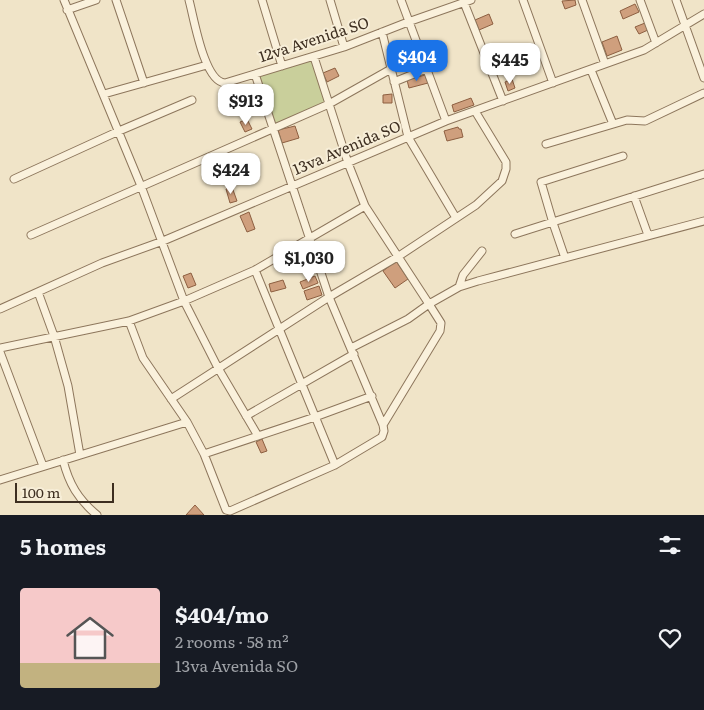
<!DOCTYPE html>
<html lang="en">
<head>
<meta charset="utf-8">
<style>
  :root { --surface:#171b24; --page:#20242c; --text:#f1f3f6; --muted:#9ea1a6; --line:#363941; --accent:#1a73e8 }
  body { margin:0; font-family:Literata,serif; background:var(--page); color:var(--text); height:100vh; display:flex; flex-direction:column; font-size:19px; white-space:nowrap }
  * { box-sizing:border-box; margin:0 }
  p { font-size:16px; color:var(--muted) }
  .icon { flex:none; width:28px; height:28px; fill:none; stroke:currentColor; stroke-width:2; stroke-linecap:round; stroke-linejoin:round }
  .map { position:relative; height:515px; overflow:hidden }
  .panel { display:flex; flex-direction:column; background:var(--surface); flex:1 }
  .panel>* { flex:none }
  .scale { position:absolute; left:15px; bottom:12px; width:99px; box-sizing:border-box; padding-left:5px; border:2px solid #3d2e20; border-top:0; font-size:14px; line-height:18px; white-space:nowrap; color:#3d2e20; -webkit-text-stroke:4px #f7eed8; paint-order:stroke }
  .price { position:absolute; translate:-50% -42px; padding:0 11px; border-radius:10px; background:#fff; color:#222; font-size:16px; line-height:32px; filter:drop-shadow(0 1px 2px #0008) }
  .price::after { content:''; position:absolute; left:50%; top:30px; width:15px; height:11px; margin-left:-8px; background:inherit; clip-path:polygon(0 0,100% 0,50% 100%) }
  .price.selected { background:var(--accent); color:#fff }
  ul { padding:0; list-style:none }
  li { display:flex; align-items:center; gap:15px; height:125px; padding:0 20px }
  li+li { border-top:1px solid var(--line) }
  li span { display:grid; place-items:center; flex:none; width:140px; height:100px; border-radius:5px; color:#555 }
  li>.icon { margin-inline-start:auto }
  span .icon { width:60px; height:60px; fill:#fffc; stroke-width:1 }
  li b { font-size:21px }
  h2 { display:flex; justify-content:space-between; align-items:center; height:60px; padding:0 20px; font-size:21px }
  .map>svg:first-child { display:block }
  .green { fill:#c9cf9b }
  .building { fill:#cf9f7d; stroke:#8d5f41 }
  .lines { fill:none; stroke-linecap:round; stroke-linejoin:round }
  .street-casing { stroke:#8d765c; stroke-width:9 }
  .street { stroke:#faf1dc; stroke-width:7 }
  .labels { text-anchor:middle; stroke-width:4; stroke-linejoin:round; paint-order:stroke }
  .street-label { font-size:15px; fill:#3d2e20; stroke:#f7eed8 }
</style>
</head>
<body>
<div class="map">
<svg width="704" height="515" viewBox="0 0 704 515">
  <rect width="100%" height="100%" fill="#f0e4c8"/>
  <path class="green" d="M314,57L329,104L273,128L255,74Z"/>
  <path class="building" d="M575,0L576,5L565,9L562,1Z
    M635,4L639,12L623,19L620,11Z
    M489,14L493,24L479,30L475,20Z
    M645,23L648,30L639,34L635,27Z
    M617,36L622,50L607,56L602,42Z
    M335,68L339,76L327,82L323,73Z
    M425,75L428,83L409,88L407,80Z
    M512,79L515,88L508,91L505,82Z
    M392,94V103H383V95Z
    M471,98L474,105L454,112L452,105Z
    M247,119L252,129L245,132L240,122Z
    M295,126L299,138L282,143L278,130Z
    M458,127L459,129H461L463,137L447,141L444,131Z
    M232,187L237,201L230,203L226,189Z
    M249,212L255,229L247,232L240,216Z
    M396,261L408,279L395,288L383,271Z
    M191,273L196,285L188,288L183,276Z
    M315,276L318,283L303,289L300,282Z
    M283,280L286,288L271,292L269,284Z
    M319,286L322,295L307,300L304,291Z
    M262,439L267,451L261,453L256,442Z
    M195,505L204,515H186Z"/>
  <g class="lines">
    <g class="street-casing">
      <path id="street" d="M64,0L141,186L184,301L218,368L258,436
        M116,0L144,83
        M189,0C194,18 204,82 225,83L344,47L408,22L471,0
        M262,0L282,66
        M330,0L344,47
        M401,0L446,121
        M463,0L503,101
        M523,0L553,83
        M582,0L605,64
        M640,0L656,43
        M676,0L704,78
        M67,10L96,0
        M382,32L408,137L456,218
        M591,70L613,124
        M394,82L426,69
        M104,94L207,65
        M546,144L627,120L645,121L704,93
        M14,179L119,131L192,100
        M634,196L648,235
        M515,234L704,174
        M31,235L329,104L391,69
        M565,258L553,223L541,182L623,156
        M255,270L335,465
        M459,287L463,275L482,251
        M38,292L54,336L68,386L80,455
        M0,309L102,263L163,241L446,121L644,50L704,14
        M129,321L143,358L187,422L204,454L226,510L230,511L335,465L382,437L384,431L383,425L329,297L255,74
        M0,348L129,321L184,301L255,270L365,206L348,163L314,57
        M351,348L408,319L429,304L365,206
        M0,352L43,466
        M171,399L329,297L399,256L476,205L502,181L506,169V162L475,111
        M246,416L354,354
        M383,425L440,331L441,323L429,304L459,287L478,281L704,221
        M204,454L315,417L372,396
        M63,460C69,484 78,499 97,515
        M0,480L187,422"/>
    </g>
    <use href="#street" class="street"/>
  </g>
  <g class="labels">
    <g class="street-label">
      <text transform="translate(314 40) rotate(-18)" y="5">12va Avenida SO</text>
      <text transform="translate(347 148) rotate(-23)" y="5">13va Avenida SO</text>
    </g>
  </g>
</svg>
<div class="scale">100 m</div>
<b class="price selected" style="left:417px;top:82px">$404</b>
<b class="price" style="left:510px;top:85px">$445</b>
<b class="price" style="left:246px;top:126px">$913</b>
<b class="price" style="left:231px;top:195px">$424</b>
<b class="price" style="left:309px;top:283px">$1,030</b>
</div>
<section class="panel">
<h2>5 homes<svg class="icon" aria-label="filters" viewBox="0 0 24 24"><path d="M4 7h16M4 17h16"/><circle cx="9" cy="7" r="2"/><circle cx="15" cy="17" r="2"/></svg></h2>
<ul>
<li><span style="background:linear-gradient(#f6c9c9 75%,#c2b280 0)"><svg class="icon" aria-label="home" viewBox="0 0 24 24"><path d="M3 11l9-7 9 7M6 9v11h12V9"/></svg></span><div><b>$404/mo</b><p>2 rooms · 58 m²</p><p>13va Avenida SO</p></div><svg class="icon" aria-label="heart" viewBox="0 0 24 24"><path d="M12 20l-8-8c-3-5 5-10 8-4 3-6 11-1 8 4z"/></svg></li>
</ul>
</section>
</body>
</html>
